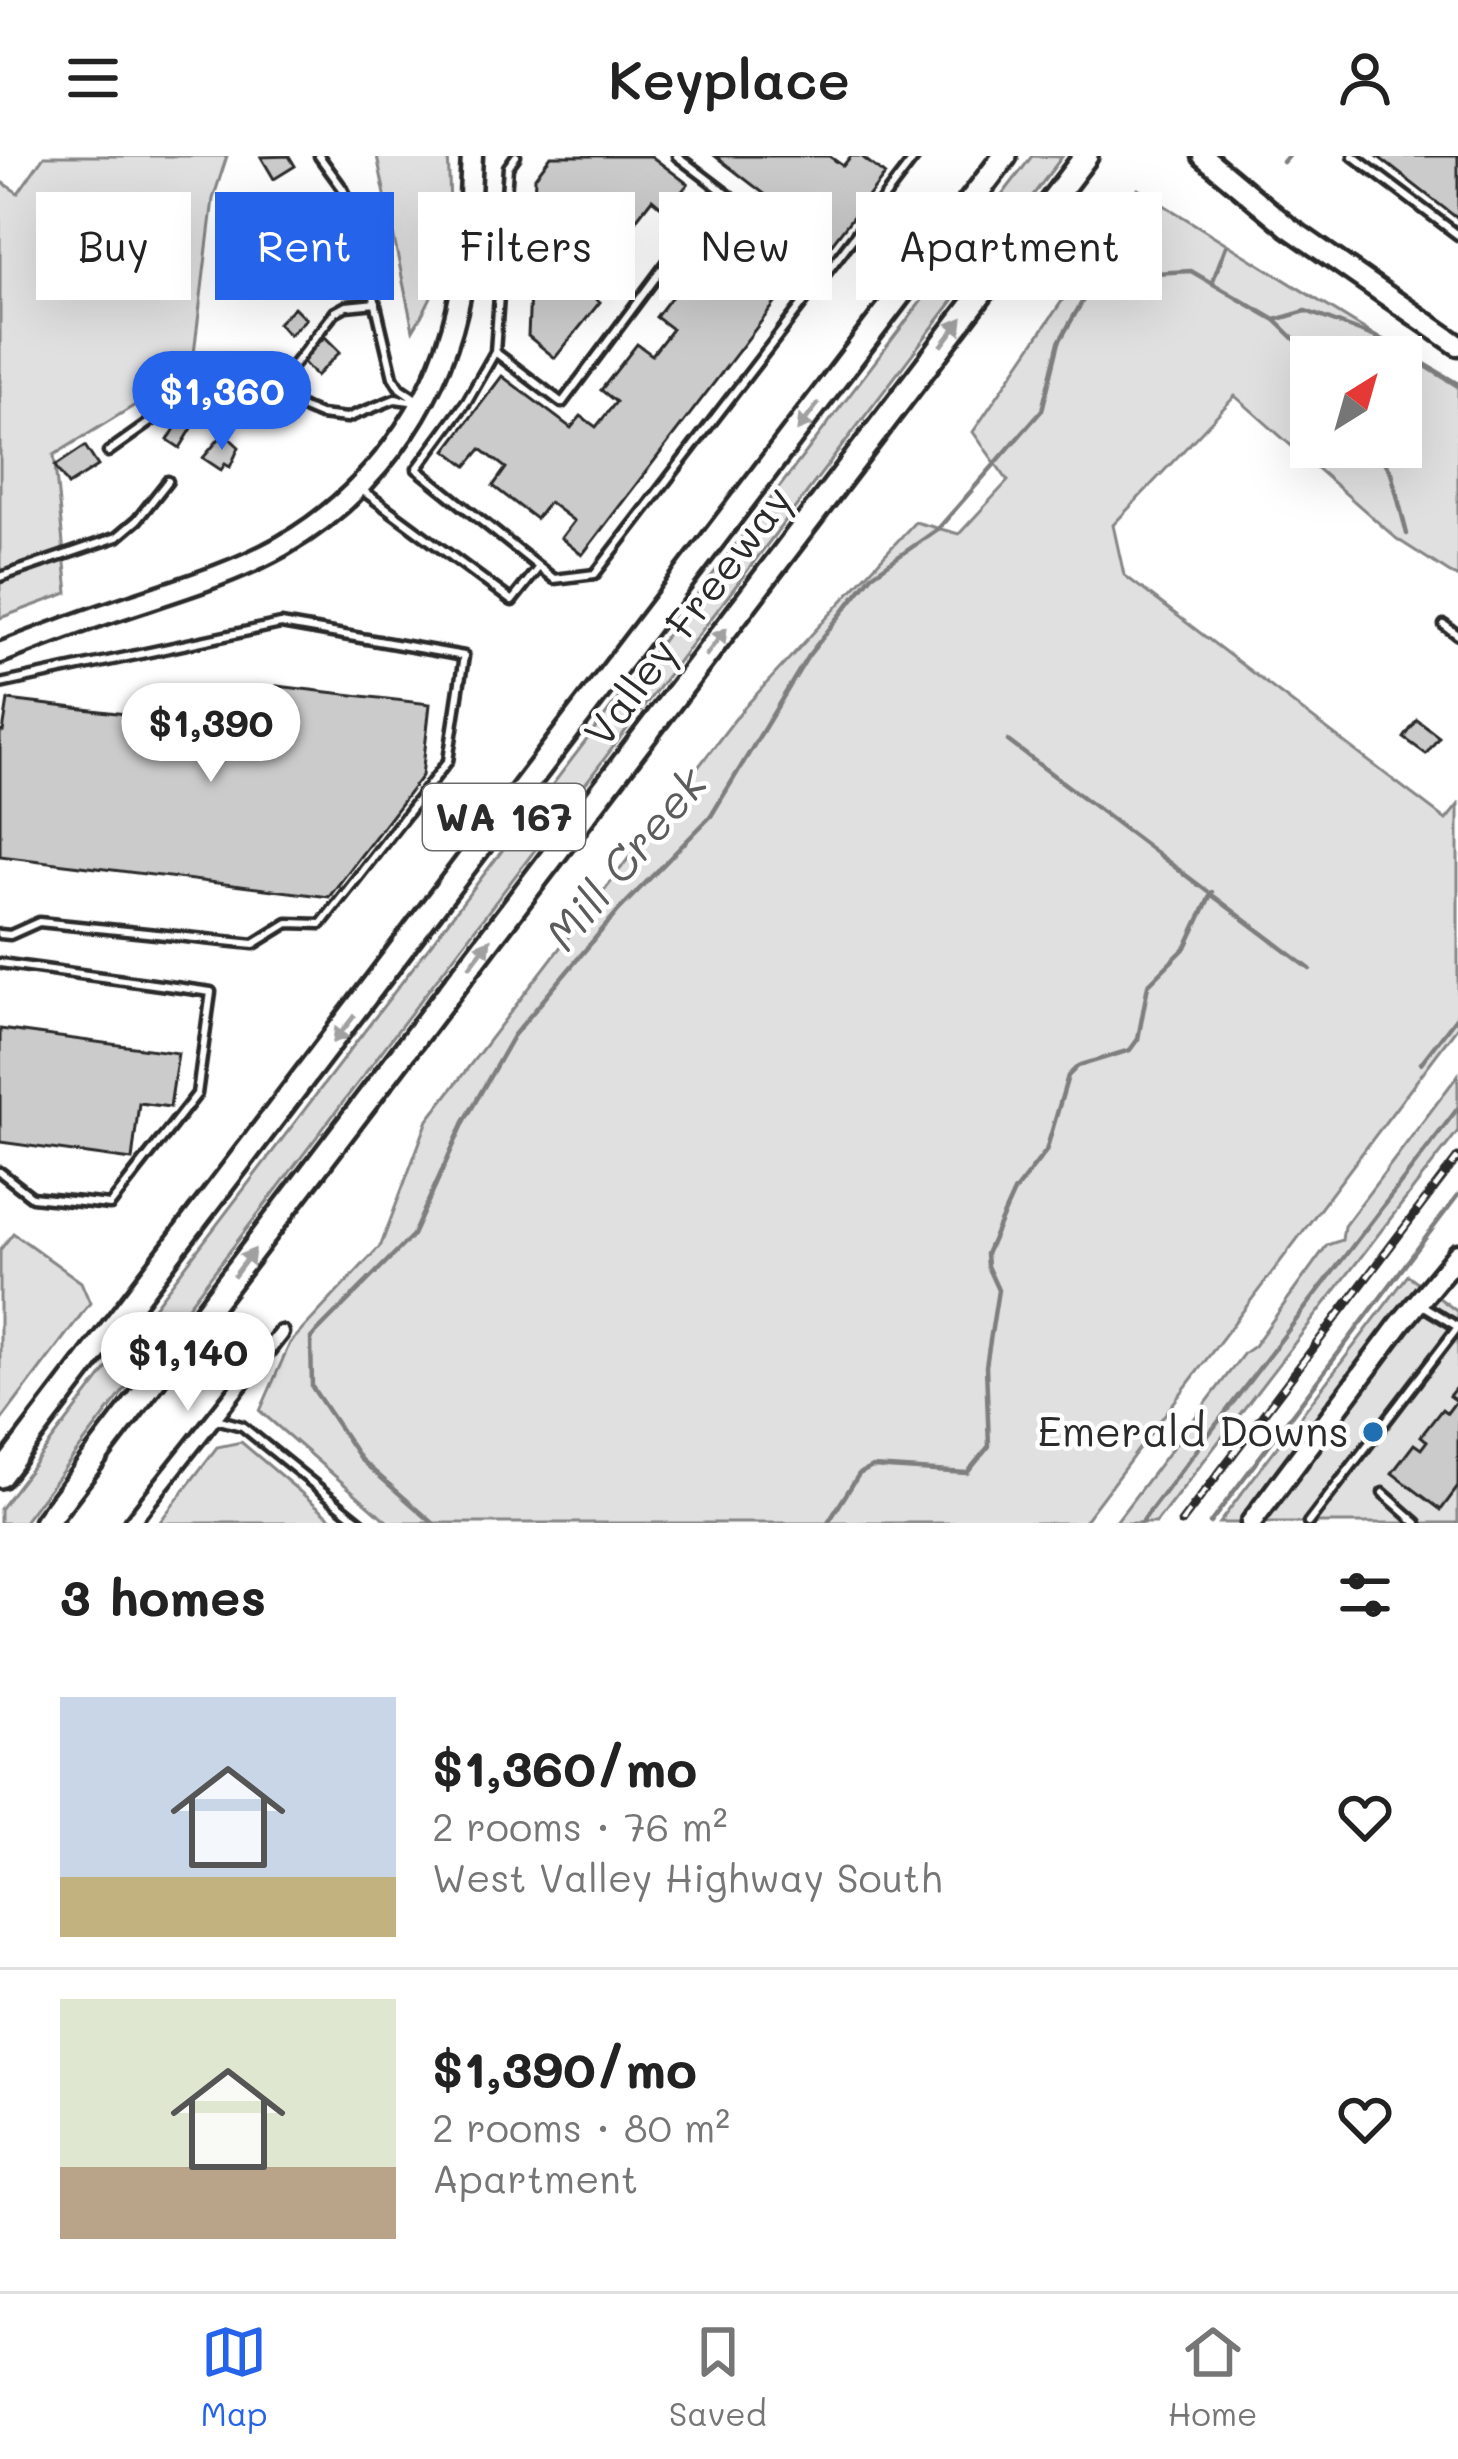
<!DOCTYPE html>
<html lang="en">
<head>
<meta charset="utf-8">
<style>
  :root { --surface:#fff; --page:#f6f6f6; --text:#222; --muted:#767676; --line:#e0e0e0; --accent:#2563eb }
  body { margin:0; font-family:Mali,sans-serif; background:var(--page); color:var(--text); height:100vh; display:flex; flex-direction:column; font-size:45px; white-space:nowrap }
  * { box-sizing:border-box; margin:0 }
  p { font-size:39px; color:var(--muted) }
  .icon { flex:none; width:66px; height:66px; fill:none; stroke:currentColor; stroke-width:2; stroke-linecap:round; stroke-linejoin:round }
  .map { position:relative; height:1367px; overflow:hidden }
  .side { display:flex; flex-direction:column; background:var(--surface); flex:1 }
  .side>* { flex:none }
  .hud { position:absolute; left:36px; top:36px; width:1386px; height:108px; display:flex; gap:24px }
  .needle { width:78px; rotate:37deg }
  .tools { position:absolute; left:1290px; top:180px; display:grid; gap:24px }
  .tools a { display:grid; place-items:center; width:132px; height:132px; border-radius:0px; background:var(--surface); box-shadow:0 12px 48px #0002; font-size:60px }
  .price { position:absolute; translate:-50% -102px; padding:0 27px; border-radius:42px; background:#fff; color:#222; font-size:39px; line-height:78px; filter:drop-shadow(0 3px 6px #0008) }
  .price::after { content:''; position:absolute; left:50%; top:72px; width:36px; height:27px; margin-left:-18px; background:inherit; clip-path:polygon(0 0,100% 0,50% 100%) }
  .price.on { background:var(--accent); color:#fff }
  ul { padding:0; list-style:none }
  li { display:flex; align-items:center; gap:36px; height:300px; padding:0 60px }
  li+li { border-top:3px solid var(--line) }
  li span { display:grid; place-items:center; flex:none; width:336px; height:240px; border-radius:0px; color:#555 }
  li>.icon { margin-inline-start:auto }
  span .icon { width:144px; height:144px; fill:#fffc; stroke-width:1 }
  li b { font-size:51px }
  h2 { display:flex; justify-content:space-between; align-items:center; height:144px; padding:0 60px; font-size:51px }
  .pill { padding:0 42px; border-radius:0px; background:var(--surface); box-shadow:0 12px 48px #0002; font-size:42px; line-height:108px }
  .pill.on { background:var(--accent); color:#fff }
  header { display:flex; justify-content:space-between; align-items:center; height:156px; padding:0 60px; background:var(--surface); font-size:54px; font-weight:600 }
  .tab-bar { display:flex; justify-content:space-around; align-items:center; height:168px; border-top:3px solid var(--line); background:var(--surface); font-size:33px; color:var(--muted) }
  .tab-bar a { display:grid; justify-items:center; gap:6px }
  .tab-bar .on { color:var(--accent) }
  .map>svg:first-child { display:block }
  .green { fill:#e0e0e0; stroke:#868686; stroke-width:3; fill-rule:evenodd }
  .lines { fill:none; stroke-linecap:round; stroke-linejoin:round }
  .stream { stroke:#7e7e7e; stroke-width:4.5 }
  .building { fill:#cbcbcb; stroke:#2b2b2b; stroke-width:3 }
  .lane-casing { stroke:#2b2b2b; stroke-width:15 }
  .street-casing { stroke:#2b2b2b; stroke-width:21 }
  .secondary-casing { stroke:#2b2b2b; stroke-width:27 }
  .highway-casing { stroke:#2b2b2b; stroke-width:30 }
  .lane { stroke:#fff; stroke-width:6 }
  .street { stroke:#fff; stroke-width:12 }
  .secondary { stroke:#fff; stroke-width:18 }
  .highway { stroke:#fff; stroke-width:21 }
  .rail-casing { stroke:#2b2b2b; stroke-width:9 }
  .rail { stroke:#fff; stroke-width:4.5; stroke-dasharray:14; stroke-linecap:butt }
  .oneway { fill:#a0a0a0 }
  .poi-dot { fill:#1f6fb2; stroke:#fff; stroke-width:4.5 }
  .labels { text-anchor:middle; stroke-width:9; stroke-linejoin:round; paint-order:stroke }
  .shield { fill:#fff; stroke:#6b6b6b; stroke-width:3 }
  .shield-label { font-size:39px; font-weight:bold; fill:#2b2b2b }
  .street-label { font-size:42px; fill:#2b2b2b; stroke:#fff }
  .poi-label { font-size:42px; fill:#2b2b2b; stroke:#fff; text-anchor:end }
  .water-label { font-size:45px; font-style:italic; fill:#5c5c5c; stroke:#fff }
</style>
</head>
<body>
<header><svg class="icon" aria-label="menu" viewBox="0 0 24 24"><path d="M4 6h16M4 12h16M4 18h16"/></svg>Keyplace<svg class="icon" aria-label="person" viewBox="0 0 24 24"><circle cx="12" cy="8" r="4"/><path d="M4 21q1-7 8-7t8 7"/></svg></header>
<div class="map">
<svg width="1458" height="1367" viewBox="0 0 1458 1367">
  <rect width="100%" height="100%" fill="#fff"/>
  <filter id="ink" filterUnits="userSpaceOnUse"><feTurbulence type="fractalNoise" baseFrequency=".00833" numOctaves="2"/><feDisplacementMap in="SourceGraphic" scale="24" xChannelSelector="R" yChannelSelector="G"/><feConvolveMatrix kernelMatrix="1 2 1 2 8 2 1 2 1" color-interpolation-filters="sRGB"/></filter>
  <g filter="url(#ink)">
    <path class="green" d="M44,0H227L213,43L192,214L54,299L68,437L0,462V25L18,37Z
      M377,0H448C452,70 451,114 413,174Z
      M1032,0L1062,1L23,1367H0V1353Z
      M1138,33L1458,231V422L1397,383L1235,240L1113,369L1124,419L1446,664L1458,649V870L1083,1367H389L260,1255L290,1187L381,1089L428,964L742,554L915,366L959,378L1008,325L973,276ZM1311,201H1401V291H1311Z
      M1458,919V975L1156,1367H1115L1244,1197L1254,1190L1327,1089L1342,1084L1344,1070Z
      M13,1077L81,1126L90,1147L0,1266V1094Z
      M1408,1119L1458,1156V1367H1219Z
      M241,1286L337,1367H159L217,1291Z"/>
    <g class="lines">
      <path class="stream" d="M1283,6L1288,0
        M1212,127L1226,90
        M1275,164L1306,155L1386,185L1458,228
        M1376,291L1391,316L1407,378
        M1008,585L1310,813
        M1421,907L1458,859
        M433,1367L361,1304L312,1231L311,1182L413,1079L464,966L513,880L618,755L711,660L808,500L872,419L938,373L1042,254L1059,186L1097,120L1191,115L1275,164L1313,201
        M828,1367L859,1318L872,1311L967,1317L989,1290L986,1210L998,1134L987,1110L986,1098L1014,1036L1046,995L1068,920L1078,910L1130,894L1138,883L1148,829L1186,791L1212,736
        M1141,1367L1458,952
        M1210,1367L1458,1039"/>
    </g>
    <path class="building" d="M289,0L295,10L274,23L261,1Z
      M551,0H651L688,28L666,55L652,43L583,132L600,146L555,202L528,180L535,21Z
      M715,0H829L843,10L851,0H861L885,19L831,89Z
      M1377,0H1458V63Z
      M735,59L803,111L582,399L561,382L574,365L549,346L536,363L493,330L506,312L481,293L467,310L446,294L502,220L571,272L581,260L596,271L616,246L601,234L637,188L652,199L672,173L656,161L693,113L708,124L727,100L712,88Z
      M294,151L306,163L289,179L278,167Z
      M325,181L340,196L316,220L301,204Z
      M182,261L194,269L180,292L168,284Z
      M224,277L239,291L230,311L225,308L221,314L203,302Z
      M85,290L98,310L68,329L55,310Z
      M277,530L430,548L422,620L329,741L0,700V575L3,576L8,544L159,562L163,531L275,545Z
      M1417,564L1439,581L1426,598L1404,582Z
      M0,873L178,897L170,951L139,947L132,1004L0,986Z
      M1458,1229V1331L1441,1354L1392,1317L1414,1288L1421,1293L1427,1285L1421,1280L1442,1253L1447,1257L1456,1245L1449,1240Z"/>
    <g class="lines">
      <g class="lane-casing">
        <path id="lane" d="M319,0L343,33L354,56L393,221L400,232L419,245
          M516,0L508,11L495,196L467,245L417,313L539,411
          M677,0L827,114
          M1353,0L1458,79
          M495,196L562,247L721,34
          M271,238L335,156L346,150L376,147
          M108,296L174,249L225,238L258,233L320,259L347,262L395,243L418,246
          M362,334L512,445L539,411L554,423L595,418L916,0
          M0,421L117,381L137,364L168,325
          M1444,469L1458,479
          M0,528L281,468L464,500L448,605L321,768L288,767L254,788L39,766L10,779L0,778
          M0,807L211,836L197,938L110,1049L32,1041L0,1016
          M1420,1148L1458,1171
          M216,1263L242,1270L362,1367
          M1383,1337L1417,1367
          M1308,1367L1458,1171"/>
      </g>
      <g class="street-casing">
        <path id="street" d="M131,1367L281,1177"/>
      </g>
      <g class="secondary-casing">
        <path id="secondary" d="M1203,0L1288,71L1458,189
          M0,497C37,483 74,468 111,456C169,436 229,420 282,390C369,340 434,253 457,154C469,104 469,52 472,0
          M1251,1367L1400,1168L1458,1098"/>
      </g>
      <g class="highway-casing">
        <path id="highway" d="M0,1320L1005,0
          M45,1367L1086,0"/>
      </g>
      <use href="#lane" class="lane"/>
      <use href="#street" class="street"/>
      <use href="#secondary" class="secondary"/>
      <use href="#highway" class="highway"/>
      <g class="rail-casing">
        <path id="rail" d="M1181,1367L1458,1001"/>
      </g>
      <use href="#rail" class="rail"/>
    </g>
    <defs><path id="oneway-solid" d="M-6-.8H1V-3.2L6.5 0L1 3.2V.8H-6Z" transform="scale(3)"/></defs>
    <g class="oneway">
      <use href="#oneway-solid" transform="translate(952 176) rotate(-53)"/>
      <use href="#oneway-solid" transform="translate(808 261) rotate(127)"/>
      <use href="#oneway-solid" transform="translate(716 486) rotate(-53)"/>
      <use href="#oneway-solid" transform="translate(480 797) rotate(-53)"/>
      <use href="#oneway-solid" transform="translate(344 873) rotate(128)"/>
      <use href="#oneway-solid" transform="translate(244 1107) rotate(-53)"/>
    </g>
  </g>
  <circle class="poi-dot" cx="1373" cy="1276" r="12"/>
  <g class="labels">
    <rect class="shield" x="423" y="628" width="162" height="66" rx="9"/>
    <g class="shield-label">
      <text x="504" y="675">WA 167</text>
    </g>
    <g class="street-label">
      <text transform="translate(688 460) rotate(-53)" y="15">Valley Freeway</text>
    </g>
    <g class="poi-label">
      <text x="1349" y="1291">Emerald Downs</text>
    </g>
    <g class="water-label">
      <text transform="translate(626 703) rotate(-50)" y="16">Mill Creek</text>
    </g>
  </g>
</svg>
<div class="tools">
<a><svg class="needle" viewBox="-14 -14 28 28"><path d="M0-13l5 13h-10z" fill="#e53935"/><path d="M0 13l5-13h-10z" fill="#767676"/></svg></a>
</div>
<b class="price on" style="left:222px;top:297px">$1,360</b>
<b class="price" style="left:211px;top:629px">$1,390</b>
<b class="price" style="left:188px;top:1258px">$1,140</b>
<div class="hud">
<a class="pill">Buy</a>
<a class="pill on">Rent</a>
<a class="pill">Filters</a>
<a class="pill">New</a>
<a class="pill">Apartment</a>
</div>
</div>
<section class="side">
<h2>3 homes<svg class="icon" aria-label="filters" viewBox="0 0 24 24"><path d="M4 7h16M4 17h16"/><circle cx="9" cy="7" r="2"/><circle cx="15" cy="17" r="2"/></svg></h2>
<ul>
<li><span style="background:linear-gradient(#c9d6e8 75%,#c2b280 0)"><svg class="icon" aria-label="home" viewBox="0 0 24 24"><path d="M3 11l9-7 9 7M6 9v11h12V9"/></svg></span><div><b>$1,360/mo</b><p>2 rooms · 76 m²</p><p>West Valley Highway South</p></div><svg class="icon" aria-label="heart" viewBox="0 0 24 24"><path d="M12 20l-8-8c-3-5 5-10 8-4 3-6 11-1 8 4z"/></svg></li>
<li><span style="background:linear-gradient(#dfe7d0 70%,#b9a48a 0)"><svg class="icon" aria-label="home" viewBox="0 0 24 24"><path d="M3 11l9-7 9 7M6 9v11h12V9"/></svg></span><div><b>$1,390/mo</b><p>2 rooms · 80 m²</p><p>Apartment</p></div><svg class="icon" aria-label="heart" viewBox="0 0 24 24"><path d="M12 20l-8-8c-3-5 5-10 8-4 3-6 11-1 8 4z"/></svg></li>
</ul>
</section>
<nav class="tab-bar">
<a class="on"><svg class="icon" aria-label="map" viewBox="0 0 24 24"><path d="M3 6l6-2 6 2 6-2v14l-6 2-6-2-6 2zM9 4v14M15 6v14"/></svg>Map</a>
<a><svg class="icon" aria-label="saved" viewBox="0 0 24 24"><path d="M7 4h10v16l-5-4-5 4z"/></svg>Saved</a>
<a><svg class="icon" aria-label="home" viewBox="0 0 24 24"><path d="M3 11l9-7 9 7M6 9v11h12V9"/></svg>Home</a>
</nav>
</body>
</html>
